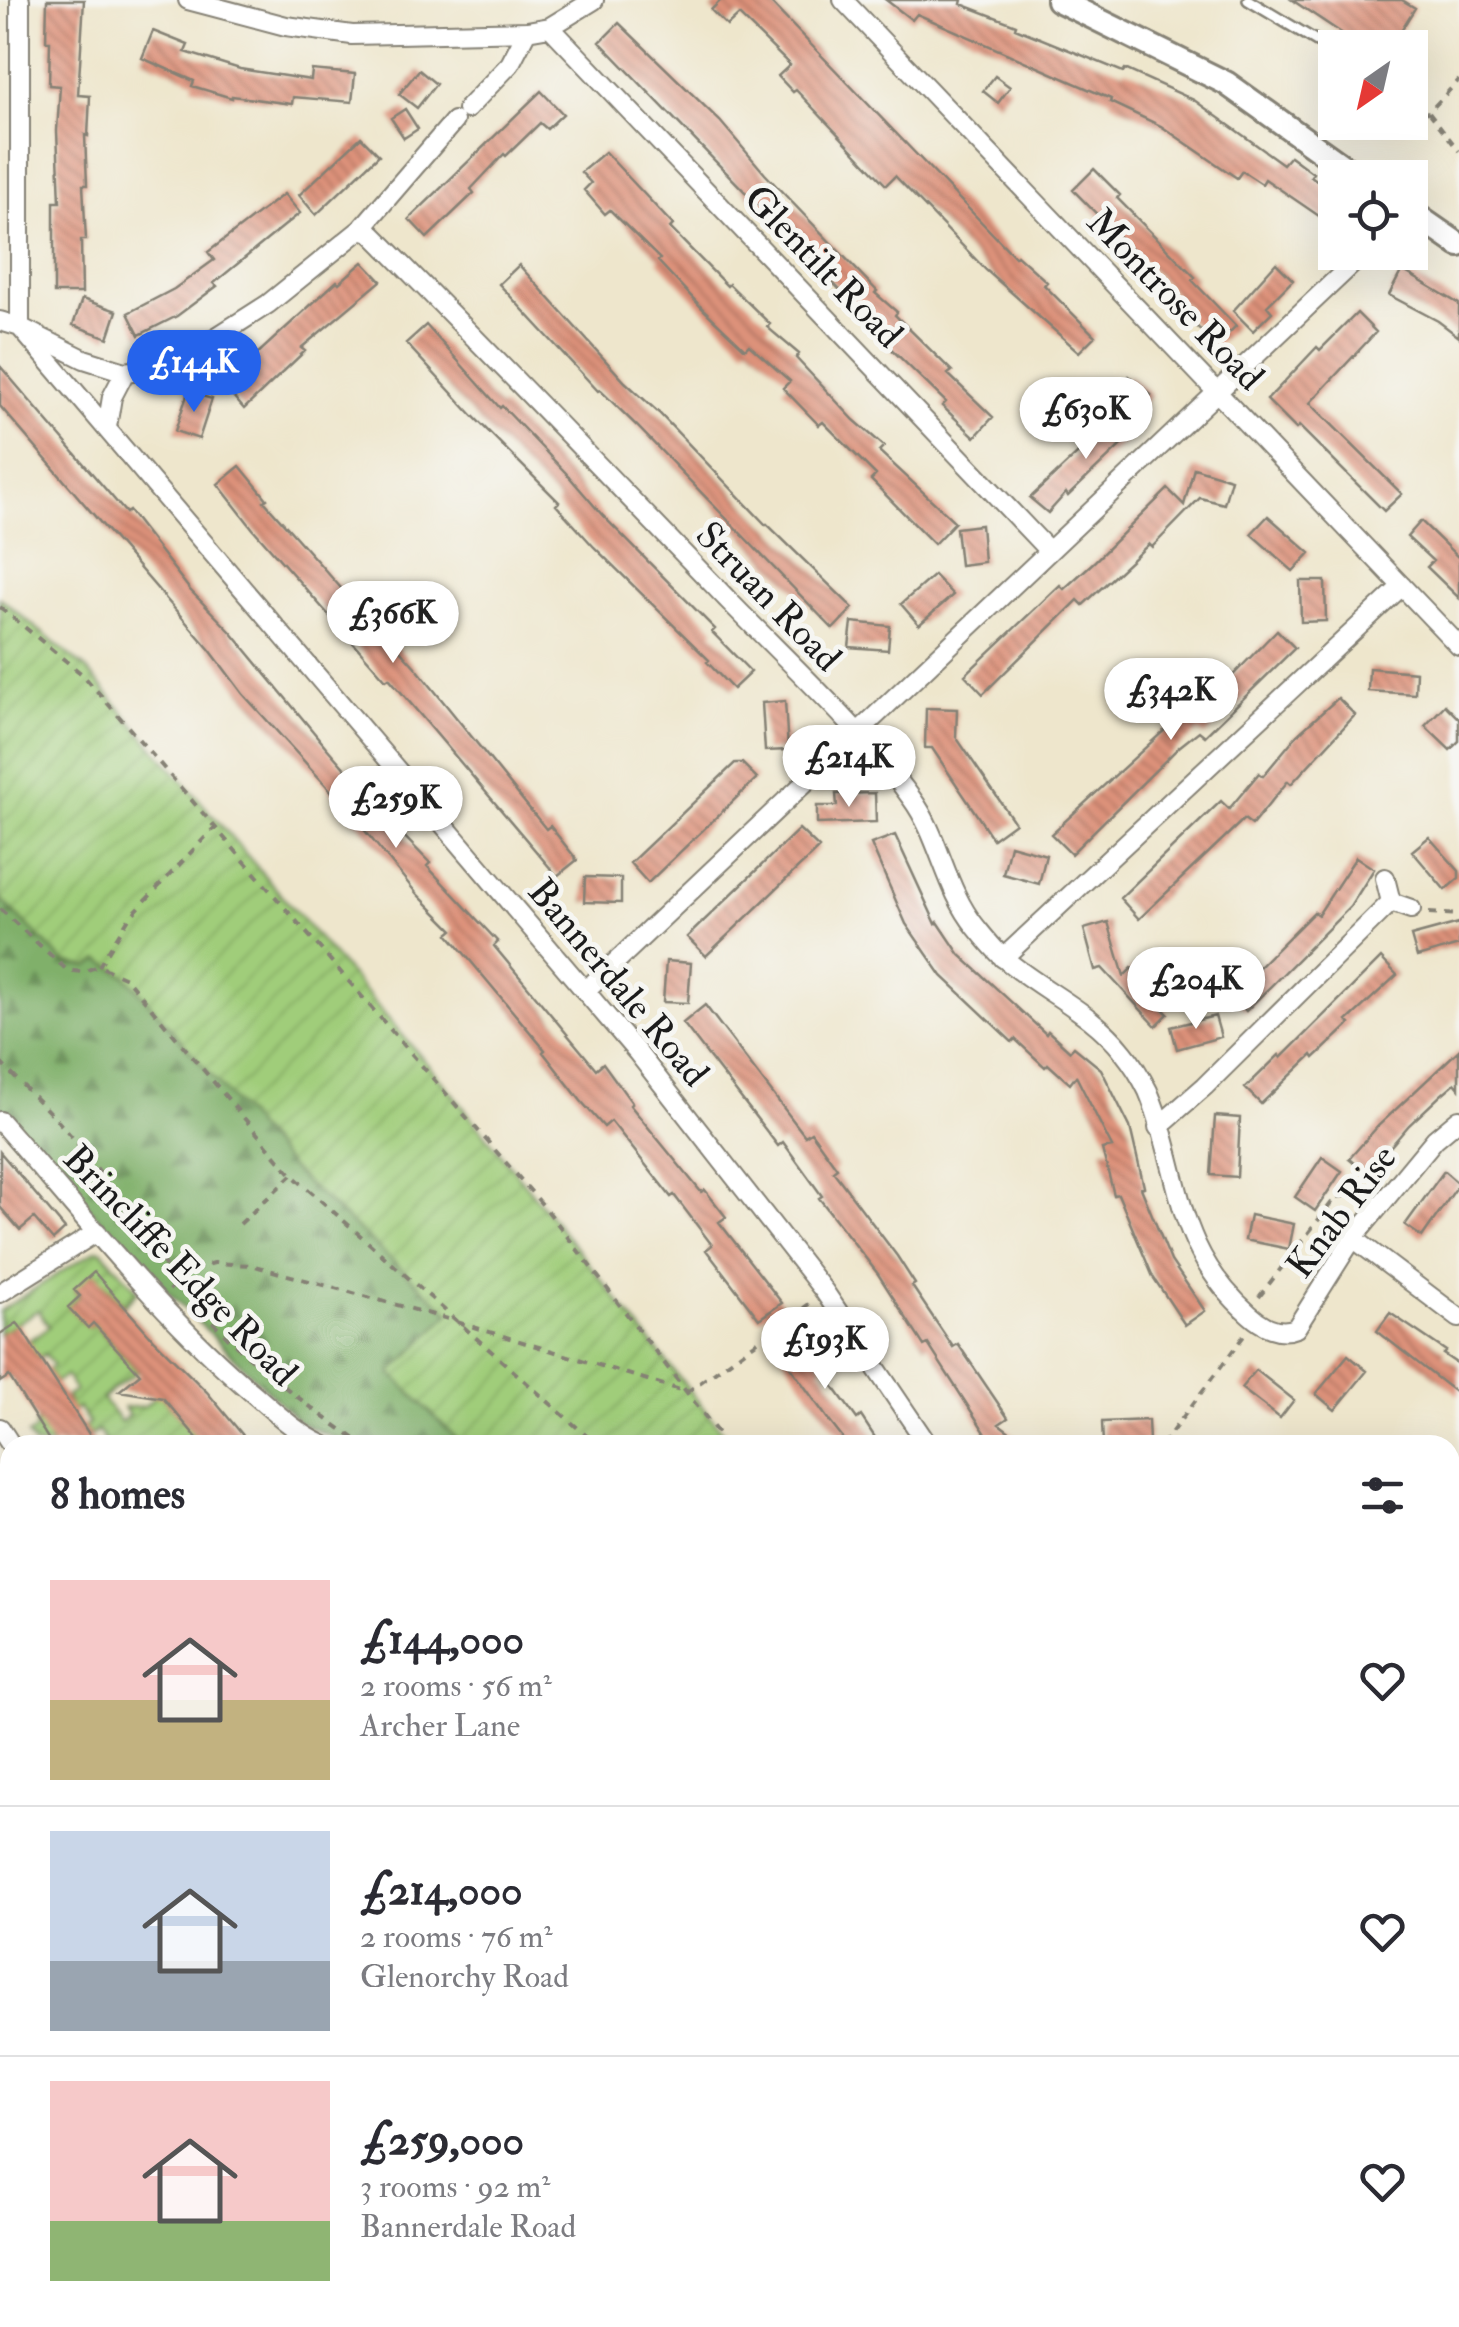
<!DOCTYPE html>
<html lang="en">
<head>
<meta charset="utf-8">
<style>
  :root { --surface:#fff; --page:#f7f7f7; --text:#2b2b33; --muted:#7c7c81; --line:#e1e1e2; --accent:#2563eb }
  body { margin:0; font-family:"IM FELL Double Pica",serif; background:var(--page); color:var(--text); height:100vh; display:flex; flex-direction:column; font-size:38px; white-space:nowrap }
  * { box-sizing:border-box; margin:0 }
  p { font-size:32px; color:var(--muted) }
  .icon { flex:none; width:55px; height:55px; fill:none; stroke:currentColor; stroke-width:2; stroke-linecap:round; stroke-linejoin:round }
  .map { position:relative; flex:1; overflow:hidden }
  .sheet { position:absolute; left:0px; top:1435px; width:1460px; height:892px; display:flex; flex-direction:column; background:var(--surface); border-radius:30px 30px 0 0; box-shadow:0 10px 40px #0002 }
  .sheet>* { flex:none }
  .needle { width:65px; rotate:214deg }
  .controls { position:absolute; left:1318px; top:30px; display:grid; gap:20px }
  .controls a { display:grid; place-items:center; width:110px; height:110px; border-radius:0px; background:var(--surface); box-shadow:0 10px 40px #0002; font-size:50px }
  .price { position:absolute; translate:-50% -85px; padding:0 22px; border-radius:35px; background:#fff; color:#222; font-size:32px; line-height:65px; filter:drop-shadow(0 2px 5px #0008) }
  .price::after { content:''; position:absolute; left:50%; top:60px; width:30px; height:22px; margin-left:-15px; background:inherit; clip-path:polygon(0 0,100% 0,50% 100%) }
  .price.on { background:var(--accent); color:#fff }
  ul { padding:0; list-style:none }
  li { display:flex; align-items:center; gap:30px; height:250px; padding:0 50px }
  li+li { border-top:2px solid var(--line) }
  li span { display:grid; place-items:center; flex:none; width:280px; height:200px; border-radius:0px; color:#555 }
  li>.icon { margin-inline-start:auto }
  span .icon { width:120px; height:120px; fill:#fffc; stroke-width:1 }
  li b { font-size:42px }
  h2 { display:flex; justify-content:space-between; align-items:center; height:120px; padding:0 50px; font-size:42px }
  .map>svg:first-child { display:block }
  .grass { fill:url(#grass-dots); stroke:#5e744b; stroke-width:2.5 }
  .forest { fill:url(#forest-firs); stroke:#4e6643; stroke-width:2.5 }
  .garden { fill:url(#garden-furrows); stroke:#5e744b; stroke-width:2.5 }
  .building { fill:url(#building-back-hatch) }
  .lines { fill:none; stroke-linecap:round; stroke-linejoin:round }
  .lane-casing { stroke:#858174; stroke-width:14 }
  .street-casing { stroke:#858174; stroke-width:22 }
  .secondary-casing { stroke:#858174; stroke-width:28 }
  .path { stroke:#858174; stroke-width:4; stroke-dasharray:8 8; stroke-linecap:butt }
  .lane { stroke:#fff; stroke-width:9 }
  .street { stroke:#fff; stroke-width:18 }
  .secondary { stroke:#fff; stroke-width:22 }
  .labels { text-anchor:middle; stroke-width:10; stroke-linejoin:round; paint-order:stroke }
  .street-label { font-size:38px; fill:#1c1c1c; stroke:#f6f6f2 }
</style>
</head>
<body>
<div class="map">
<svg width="1459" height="2327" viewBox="0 0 1459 2327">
  <defs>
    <pattern id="grass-dots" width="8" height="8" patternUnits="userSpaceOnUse" patternTransform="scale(2.5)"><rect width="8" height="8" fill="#a0cd7a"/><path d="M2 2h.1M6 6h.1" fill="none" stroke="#89af69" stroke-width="1.8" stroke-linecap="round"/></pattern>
    <pattern id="forest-firs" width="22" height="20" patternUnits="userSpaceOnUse" patternTransform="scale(2.5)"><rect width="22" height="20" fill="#80b06a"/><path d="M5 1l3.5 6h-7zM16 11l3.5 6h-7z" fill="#688e56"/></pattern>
    <pattern id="garden-furrows" width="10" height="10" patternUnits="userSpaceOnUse" patternTransform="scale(2.5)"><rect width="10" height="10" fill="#a0cd7a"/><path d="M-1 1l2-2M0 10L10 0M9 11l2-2" fill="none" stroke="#89af69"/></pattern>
    <pattern id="building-back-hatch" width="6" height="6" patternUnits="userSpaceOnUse" patternTransform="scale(2.5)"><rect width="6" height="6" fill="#dd927a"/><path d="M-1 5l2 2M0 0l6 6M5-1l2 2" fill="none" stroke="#b27663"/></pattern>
  </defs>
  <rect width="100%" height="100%" fill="#f6f6f2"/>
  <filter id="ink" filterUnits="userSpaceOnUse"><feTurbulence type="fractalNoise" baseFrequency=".01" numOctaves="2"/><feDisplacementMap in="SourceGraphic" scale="20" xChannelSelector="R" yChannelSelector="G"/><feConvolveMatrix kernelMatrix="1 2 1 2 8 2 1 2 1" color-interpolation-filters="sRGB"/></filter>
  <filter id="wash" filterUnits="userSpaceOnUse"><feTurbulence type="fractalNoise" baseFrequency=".0048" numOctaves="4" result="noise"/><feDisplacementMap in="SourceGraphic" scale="40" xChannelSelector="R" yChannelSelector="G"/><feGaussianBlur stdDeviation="2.25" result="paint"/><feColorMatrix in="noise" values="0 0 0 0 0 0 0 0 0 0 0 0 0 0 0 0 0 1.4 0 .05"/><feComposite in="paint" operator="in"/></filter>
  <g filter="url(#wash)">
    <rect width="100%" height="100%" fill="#eee6cc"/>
    <path class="grass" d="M254,2318H924L928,2327H259Z"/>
    <path class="forest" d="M0,898L64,961L100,960L126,976L294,1172L451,1313L391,1373L463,1445H349L299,1422L143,1267L0,1110Z
      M254,2318H330L333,2326L259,2327Z
      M746,2318H924L928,2327H760Z
      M954,2318H1045L1016,2327H959Z"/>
    <path class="garden" d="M0,598L87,670L453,1094L733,1445H463L391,1373L450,1313L294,1172L126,976L100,960L88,967L64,962L0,898Z
      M96,1250H101L138,1291L124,1305L94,1273L75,1291L80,1296L69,1307L88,1328L100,1317V1331L138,1371L102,1398L121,1422L129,1415L124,1408L145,1406L159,1393L204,1445H108L98,1431L90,1436L84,1427L89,1423L78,1407L45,1428L52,1445H34L28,1435L37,1429L35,1424L69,1401L67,1396L76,1391L66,1376L55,1382L47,1370L53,1366L45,1354L36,1360L28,1341L49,1326L38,1310L0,1334V1311Z
      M0,1635L10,1650V1756L0,1738Z
      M1050,2318H1103L1107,2327H1025Z"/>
    <g id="blocks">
      <path class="building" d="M47,0H84L78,95L90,96L88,136L85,135L87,185H83L86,240H81L82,293H54V202H60L57,131L60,86L49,85L50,41H46Z
        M721,0H768L1015,257L1017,255L1047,282L1044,285L1095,336L1079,352L986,270L895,176L886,185L796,90L793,92L778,76L790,65L739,15L727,26L711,10Z
        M886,0H962L961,4L1016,25L1015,28L1123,72L1125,69L1194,100L1283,164L1290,156L1313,173L1311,176L1335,194V227L1265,179L1262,184L1242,171L1237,178L1161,126L1110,102L1111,99L917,14L912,20Z
        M1292,0H1402L1415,8L1390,48H1364Z
        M619,23L720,121L765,174L877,291L875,293L897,312L895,315L952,371L948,374L993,417L975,437L942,406L946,402L882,340L884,338L864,320L867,318L600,42Z
        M153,31L188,45L185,52L240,69L311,80L312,70L355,74L352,102L293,97L292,104L232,96V98L192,86L194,81L142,58Z
        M419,70L436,84L417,108L399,94Z
        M995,76L1010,87L998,103L983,91Z
        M541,91L563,114L547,129L540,123L506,156L504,154L471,189L474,193L427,238L409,219Z
        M405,109L418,129L404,138L391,118Z
        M361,137L379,155L316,215L299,195Z
        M605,152L673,225L670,228L727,286L729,284L770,324L767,327L799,354L796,358L854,420L884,446L879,451L955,522L934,544L871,480L876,475L823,422L819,425L783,388L790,381L749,345L745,349L704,310L658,261L660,259L610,210L605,214L584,190L591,183L581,172Z
        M1094,169L1120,195L1117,198L1195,277L1192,280L1236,326L1216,346L1185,314L1189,310L1150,268L1073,190Z
        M284,194L300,213L214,283L217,286L177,316L139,335L128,313L174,289L214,260L208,252Z
        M363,262L381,281L301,348L305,351L244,409L219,380L239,363L243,367L337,281L339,283Z
        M1276,263L1293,280L1267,306L1272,312L1253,331L1233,311Z
        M519,265L625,382L659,413L766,525L767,524L853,608L833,629L637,426L600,390L598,391L499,284Z
        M1402,270L1459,304V337L1438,321L1389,295Z
        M82,299L117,311L108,338L73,325Z
        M1357,313L1376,332L1310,403L1402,494L1384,511L1299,426L1296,429L1267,400L1317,347L1320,350Z
        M426,325L500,408L502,406L566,473L603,516L715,629L712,632L751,672L733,689L707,662L709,660L594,547L556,505L559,502L473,416L406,343Z
        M0,366L126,513L129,511L190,590L231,632L326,747L368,795L370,794L396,828L430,863L427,866L498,942L494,946L596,1069L603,1063L632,1103L630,1105L701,1192L705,1190L726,1217L719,1222L782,1303L759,1319L706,1250L712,1245L674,1195L671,1197L611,1121L604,1127L581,1101L543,1052L545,1050L448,934L453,930L417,894L343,804L243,694L210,650L0,406Z
        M1129,376L1151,395L1134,415L1112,395Z
        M188,392L212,399L199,439L175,431Z
        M1124,410L1140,427L1068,496L1066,493L1048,513L1030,498Z
        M240,466L267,499L264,501L379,631L381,629L417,669L546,829L550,826L577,860L557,876L389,678L386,680L253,529L218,484Z
        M1194,468L1231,479L1224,504L1200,498L1152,547L1149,544L1083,605L1078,600L983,694L965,675L1060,585L1064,589L1095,561L1168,489L1184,505Z
        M1268,516L1310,553L1293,571L1251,534Z
        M1421,521L1459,558V598L1427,567L1433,561L1407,537Z
        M981,525L984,562L960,565L956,528Z
        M934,575L953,595L919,625L901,604Z
        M1300,581H1325L1326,621L1301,622Z
        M852,622L890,626L888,650L849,647Z
        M1277,630L1295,648L1205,736L1199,731L1179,747L1071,854L1051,834L1180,716L1184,720L1202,702L1204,705Z
        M1369,668L1416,672L1415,694L1368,691Z
        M1338,698L1355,715L1291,784L1288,781L1252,825L1244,819L1139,919L1120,898L1221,801L1229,809L1259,773L1263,776L1297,735Z
        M785,701L788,750L765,751L762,703Z
        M1445,705L1459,719V741L1450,750L1425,726Z
        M926,708L957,709L956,737L1015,823L993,839L932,748H925Z
        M735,763H742L757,778L648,883L630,863Z
        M875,793L876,822L817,824V806H837L836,794Z
        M799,829L819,848L706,956L687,937Z
        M895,835L936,924L938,922L960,955L1046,1034L1048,1031L1070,1051L1074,1047L1101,1069L1130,1127L1144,1187L1141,1188L1171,1261L1205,1311L1185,1325L1153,1277L1118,1194L1114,1195L1102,1149L1112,1147L1076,1076L1070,1084L1048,1064L1045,1067L1015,1039L1012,1042L942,976L906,924L871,844Z
        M1429,837L1459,871V878L1445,890L1412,851Z
        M1010,845L1046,855L1039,884L1003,874Z
        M1356,857L1374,869L1350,907L1246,1011L1231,995L1314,912L1318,915Z
        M585,877L621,878V903L584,902Z
        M1108,922L1124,976L1132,968L1162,996L1156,1002L1168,1014L1156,1026L1102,968L1095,970L1084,929Z
        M1459,923V945L1417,957L1411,936Z
        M1381,958L1397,975L1347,1021L1350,1024L1314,1058L1312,1055L1261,1104L1245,1088L1279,1055L1281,1058Z
        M666,961L691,963L688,1003L663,1002Z
        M705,1005L805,1136L811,1132L837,1168L833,1171L897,1256L915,1284L912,1286L953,1347L958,1344L1008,1418L999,1424L1027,1445H993L928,1344L924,1346L878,1274L819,1198L822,1196L783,1142L778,1146L683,1023Z
        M1215,1016L1221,1037L1177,1049L1171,1027Z
        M1459,1050V1088L1455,1083L1441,1095L1409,1125L1367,1174L1349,1159L1378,1126Z
        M1215,1116L1240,1118L1237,1177L1211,1175Z
        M0,1152L65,1229L53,1240L34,1218L20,1230L0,1207Z
        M1322,1157L1342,1171L1315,1211L1295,1197Z
        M1444,1171L1459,1184L1422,1237L1405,1225Z
        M1250,1215L1294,1224L1289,1249L1245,1240Z
        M94,1272L154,1340L207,1392L251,1445H203L163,1398L119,1391L140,1374L93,1323L88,1328L68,1307L80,1296L74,1290Z
        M1390,1313L1446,1351L1443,1354L1459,1365V1395L1377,1331Z
        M17,1323L19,1325L96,1445H52L9,1376L0,1382V1334Z
        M797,1331L823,1366L820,1368L857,1419L861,1416L880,1445H848L830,1422L776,1347Z
        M1348,1355L1367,1371L1335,1410L1316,1394Z
        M1256,1370L1294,1400L1280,1418L1241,1388Z
        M1148,1420L1149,1442L1103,1444L1102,1422Z"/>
    </g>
  </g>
  <g filter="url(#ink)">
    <use href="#blocks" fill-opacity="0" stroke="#858174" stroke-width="2.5"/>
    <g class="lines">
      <g class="lane-casing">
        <path id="lane" d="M1248,0L1335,52
          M0,1924L10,1918"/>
      </g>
      <g class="street-casing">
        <path id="street" d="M20,0V327L637,1052L824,1291L928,1445
          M188,0L286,26L352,35L527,31L550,27L594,0
          M843,0L1459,646
          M550,27L1049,551
          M467,109L510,64L527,31
          M361,229L370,232C491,353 609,476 728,600C788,662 862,729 912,799C940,837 945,889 976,927C985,938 995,951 1006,960C1047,994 1090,1010 1124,1053C1133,1064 1142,1079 1148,1091C1183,1175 1172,1246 1249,1314C1262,1326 1279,1335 1296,1328L1353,1238L1435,1139L1459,1119
          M0,321L20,327L84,359L125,372L171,366L268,304L361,229L454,121
          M107,427L112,397L125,372
          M1385,878L1391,902
          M1003,958L1402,586
          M585,991L1365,252
          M0,1121C82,1214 160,1315 255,1395C277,1414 297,1433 323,1445
          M1158,1127L1205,1086L1391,902L1411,909
          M1353,1238L1459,1318
          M0,1293L97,1232
          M0,1428L11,1445
          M1450,1624L1459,1631
          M0,1873L10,1891
          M1450,2135L1459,2149
          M237,2318L242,2327
          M936,2318L940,2327
          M1170,2318L1173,2327
          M1323,2318L1326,2327"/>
      </g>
      <g class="secondary-casing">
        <path id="secondary" d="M1058,0L1226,83L1359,178
          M1410,211L1459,245"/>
      </g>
      <path class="path" d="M1410,104L1417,114L1429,112L1459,80
        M1429,112L1459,151
        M0,607L83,675L547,1210L727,1445
        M0,909L67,970L82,972L99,966L126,978L292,1175L597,1445
        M1429,913L1459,915
        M99,966L129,918L214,828
        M0,1062C28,1092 60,1120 84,1152C126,1207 161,1267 209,1318C254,1366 310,1408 364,1445
        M240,1224L292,1175
        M169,1290L191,1270L214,1263L251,1265L448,1319
        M1259,1297L1336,1197L1353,1195L1362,1201
        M457,1322L687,1392L809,1304
        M1162,1445L1246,1333
        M650,2318L651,2327
        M969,2327L983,2318"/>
      <use href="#lane" class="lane"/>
      <use href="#street" class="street"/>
      <use href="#secondary" class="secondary"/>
    </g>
  </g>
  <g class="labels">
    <g class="street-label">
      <text transform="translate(824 266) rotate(46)" y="13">Glentilt Road</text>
      <text transform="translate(1176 299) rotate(46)" y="13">Montrose Road</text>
      <text transform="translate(769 596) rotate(46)" y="13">Struan Road</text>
      <text transform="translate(619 982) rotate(50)" y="13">Bannerdale Road</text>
      <text transform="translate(1341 1211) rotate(-53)" y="13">Knab Rise</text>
      <text transform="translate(181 1265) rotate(46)" y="13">Brincliffe Edge Road</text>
    </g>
  </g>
</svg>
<div class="controls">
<a><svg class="needle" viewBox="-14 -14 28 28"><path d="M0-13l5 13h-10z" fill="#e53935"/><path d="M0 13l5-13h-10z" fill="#7c7c81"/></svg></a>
<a><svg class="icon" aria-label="locate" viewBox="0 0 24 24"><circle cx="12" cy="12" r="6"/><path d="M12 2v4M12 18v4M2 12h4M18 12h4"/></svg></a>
</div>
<b class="price on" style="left:194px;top:415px">£144K</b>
<b class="price" style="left:1086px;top:462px">£630K</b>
<b class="price" style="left:393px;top:666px">£366K</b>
<b class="price" style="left:1171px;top:743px">£342K</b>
<b class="price" style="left:849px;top:810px">£214K</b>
<b class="price" style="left:396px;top:851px">£259K</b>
<b class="price" style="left:1196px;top:1032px">£204K</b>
<b class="price" style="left:825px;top:1392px">£193K</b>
<section class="sheet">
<h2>8 homes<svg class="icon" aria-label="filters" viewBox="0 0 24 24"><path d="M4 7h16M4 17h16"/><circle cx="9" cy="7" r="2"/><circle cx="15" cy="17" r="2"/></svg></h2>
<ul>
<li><span style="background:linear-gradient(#f6c9c9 60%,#c2b280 0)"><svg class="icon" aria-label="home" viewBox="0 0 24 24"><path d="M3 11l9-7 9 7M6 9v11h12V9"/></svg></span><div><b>£144,000</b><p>2 rooms · 56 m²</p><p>Archer Lane</p></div><svg class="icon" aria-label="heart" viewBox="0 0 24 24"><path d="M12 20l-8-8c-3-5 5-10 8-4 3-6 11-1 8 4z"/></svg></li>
<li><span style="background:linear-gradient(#c9d6e8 65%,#9aa5b1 0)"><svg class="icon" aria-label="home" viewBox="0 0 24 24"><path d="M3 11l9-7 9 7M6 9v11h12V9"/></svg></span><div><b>£214,000</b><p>2 rooms · 76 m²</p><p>Glenorchy Road</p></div><svg class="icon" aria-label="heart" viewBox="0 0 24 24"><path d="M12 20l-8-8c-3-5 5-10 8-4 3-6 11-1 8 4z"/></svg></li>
<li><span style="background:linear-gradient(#f6c9c9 70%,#8fb573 0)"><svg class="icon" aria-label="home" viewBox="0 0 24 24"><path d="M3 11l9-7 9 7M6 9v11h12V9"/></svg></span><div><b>£259,000</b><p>3 rooms · 92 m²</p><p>Bannerdale Road</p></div><svg class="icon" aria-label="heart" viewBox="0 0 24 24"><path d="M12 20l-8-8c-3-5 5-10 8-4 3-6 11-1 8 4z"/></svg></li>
</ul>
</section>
</div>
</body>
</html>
